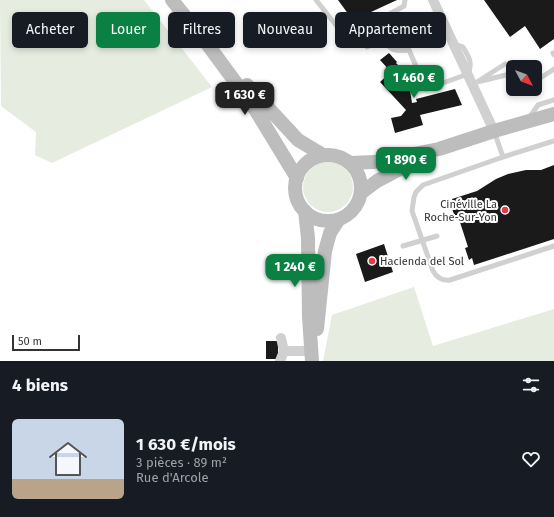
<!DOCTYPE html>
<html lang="fr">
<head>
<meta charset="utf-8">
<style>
  :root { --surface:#171b24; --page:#20242c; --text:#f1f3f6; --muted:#9ea1a6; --accent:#0b8043 }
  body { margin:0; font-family:"Fira Sans",sans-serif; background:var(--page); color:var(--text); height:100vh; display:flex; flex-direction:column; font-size:15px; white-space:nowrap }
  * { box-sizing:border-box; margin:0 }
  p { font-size:13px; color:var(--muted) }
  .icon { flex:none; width:22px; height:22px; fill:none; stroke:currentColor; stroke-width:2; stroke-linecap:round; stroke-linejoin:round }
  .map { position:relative; height:361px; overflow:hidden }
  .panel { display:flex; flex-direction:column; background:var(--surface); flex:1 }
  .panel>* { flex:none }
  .banner { position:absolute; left:12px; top:12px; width:530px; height:36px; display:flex; gap:8px }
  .needle { width:26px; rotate:131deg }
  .fabs { position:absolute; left:506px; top:60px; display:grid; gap:8px }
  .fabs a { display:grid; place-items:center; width:36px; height:36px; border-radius:6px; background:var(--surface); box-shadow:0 2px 6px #0003; font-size:20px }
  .scale { position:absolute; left:12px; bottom:10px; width:68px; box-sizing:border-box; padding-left:4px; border:2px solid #333; border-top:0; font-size:11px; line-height:14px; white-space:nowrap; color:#333; -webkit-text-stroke:3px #fff; paint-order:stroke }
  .price { position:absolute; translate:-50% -34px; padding:0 9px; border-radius:8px; background:var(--accent); color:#fff; font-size:13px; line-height:26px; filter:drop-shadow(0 1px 2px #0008) }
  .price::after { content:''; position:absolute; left:50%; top:24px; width:12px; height:9px; margin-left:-6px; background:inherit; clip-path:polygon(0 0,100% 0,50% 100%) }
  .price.selected { background:#222; color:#fff }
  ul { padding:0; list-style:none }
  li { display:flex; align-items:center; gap:12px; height:100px; padding:0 12px }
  li span { display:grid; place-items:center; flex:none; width:112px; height:80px; border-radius:6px; color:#555 }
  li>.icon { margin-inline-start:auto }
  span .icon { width:48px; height:48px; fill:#fffc; stroke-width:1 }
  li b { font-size:17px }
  h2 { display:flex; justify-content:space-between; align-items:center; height:48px; padding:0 12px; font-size:17px }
  .tag { padding:0 14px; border-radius:6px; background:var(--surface); box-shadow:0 2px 6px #0003; font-size:14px; line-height:36px }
  .tag.selected { background:var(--accent); color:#fff }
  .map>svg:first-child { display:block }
  .green { fill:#e6ecdf }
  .building { fill:#1a1a1a }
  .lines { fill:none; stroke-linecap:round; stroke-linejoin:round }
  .lane { stroke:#d0d0d0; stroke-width:5 }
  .street { stroke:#d0d0d0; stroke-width:10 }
  .secondary { stroke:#bdbdbd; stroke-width:14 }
  .poi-dot { fill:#e63946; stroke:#fff; stroke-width:1.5 }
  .labels { text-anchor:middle; stroke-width:4; stroke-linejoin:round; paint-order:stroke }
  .poi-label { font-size:11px; fill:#333; stroke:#fff; text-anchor:end }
</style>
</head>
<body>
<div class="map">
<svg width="554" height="361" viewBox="0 0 554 361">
  <rect width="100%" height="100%" fill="#fff"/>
  <path class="green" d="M0,0H144L212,87L52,163L35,155L36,132L1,106Z
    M303 187a25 25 0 1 1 50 0a25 25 0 1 1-50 0Z
    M414,287L433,346L554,309V361H323L332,315Z"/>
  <path class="building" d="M338,0H397L371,12L374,18L357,26Z
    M484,0H554V39L540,49L525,26L510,37Z
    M389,53L397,62L396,63L398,65L407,91L410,90L412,103L417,102L416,99L455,89L462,105L420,115L423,125L395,133L391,118L401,116L406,110L380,82L391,72L380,60Z
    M554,165V239L474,265L472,258L469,260L465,248L468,247L458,216L455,217L451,206L454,205L452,199L477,191L496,179L508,174L526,170H541Z
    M384,244L393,272L365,282L356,254Z
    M266,341H278V359H266Z"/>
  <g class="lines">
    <path class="lane" d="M316,0L343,34L348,37L404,6L405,0
      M367,47L384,40C391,52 396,51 409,50L426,89L468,74C473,63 469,57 463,47L455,44
      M553,53L554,55
      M505,64L477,82L506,75L510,72
      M535,73L539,79L554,69
      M529,118L538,105L554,100
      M494,131L503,157
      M554,141L503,157L423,185L416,192L414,197L412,211L433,271C437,278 442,281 450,280L554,246
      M403,246L437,236"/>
    <path class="street" d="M433,0L494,131
      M281,338L284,351
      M280,361L284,351H311"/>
    <path class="secondary" d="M172,0L208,45L253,106L297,178
      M247,85L298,140L323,155
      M295 188a33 33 0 1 1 66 0a33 33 0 1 1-66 0Z
      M350,163L374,162L439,149L494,131L554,114
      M361,193L377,181L428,154
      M305,211L308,238L309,317L312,361
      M317,329L325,251L330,233L339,219"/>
  </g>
  <g class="poi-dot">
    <circle cx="505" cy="210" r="4"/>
    <circle cx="372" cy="261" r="4"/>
  </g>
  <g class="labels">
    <g class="poi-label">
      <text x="497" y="208">Cinéville La<tspan x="497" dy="13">Roche-Sur-Yon</tspan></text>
      <text x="380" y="265" text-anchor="start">Hacienda del Sol</text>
    </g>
  </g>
</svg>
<div class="fabs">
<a><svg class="needle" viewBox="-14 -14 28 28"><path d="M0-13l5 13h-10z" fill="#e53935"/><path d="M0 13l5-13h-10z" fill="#9ea1a6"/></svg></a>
</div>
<div class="scale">50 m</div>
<b class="price" style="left:414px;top:99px">1 460 €</b>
<b class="price selected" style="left:245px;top:116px">1 630 €</b>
<b class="price" style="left:406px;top:181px">1 890 €</b>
<b class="price" style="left:295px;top:288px">1 240 €</b>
<div class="banner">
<a class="tag">Acheter</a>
<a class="tag selected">Louer</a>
<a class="tag">Filtres</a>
<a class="tag">Nouveau</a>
<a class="tag">Appartement</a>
</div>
</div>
<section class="panel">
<h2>4 biens<svg class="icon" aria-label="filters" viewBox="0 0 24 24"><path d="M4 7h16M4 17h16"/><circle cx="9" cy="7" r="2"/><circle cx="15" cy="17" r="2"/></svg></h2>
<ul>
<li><span style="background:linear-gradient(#c9d6e8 75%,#b9a48a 0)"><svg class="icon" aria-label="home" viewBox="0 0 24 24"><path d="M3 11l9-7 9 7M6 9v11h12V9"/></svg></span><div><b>1 630 €/mois</b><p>3 pièces · 89 m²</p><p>Rue d'Arcole</p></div><svg class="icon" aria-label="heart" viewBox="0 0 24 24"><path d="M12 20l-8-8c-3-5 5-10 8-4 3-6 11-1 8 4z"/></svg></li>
</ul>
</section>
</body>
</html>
